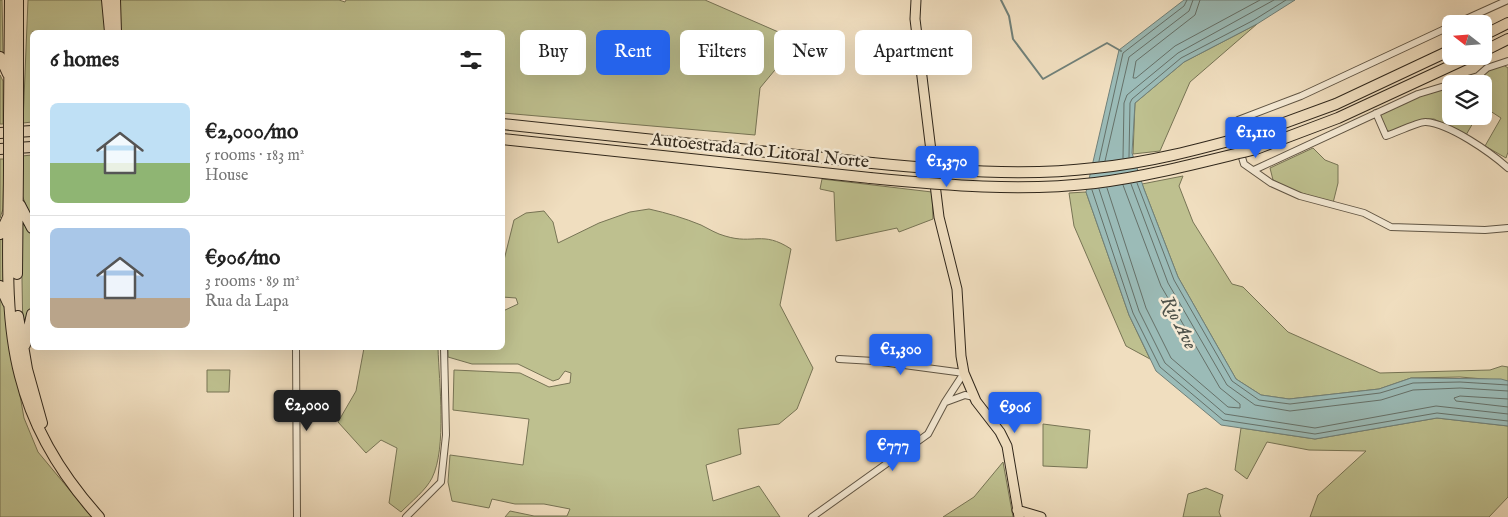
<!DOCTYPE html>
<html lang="en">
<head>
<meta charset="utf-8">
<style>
  :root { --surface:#fff; --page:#f2f2f2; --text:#222; --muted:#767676; --line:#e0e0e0; --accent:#2563eb }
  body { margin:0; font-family:"IM FELL English",serif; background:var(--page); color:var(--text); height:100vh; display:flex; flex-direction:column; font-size:19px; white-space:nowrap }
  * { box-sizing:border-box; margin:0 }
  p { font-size:16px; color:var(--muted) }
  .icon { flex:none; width:28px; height:28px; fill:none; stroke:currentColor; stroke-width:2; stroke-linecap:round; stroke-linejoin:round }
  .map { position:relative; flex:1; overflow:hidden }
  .drawer { position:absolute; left:30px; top:30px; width:475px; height:320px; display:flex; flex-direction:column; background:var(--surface); border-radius:8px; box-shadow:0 5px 20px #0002 }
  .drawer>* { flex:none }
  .guide { position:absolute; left:520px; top:30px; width:475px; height:45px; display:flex; gap:10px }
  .needle { width:32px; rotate:287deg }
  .tools { position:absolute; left:1442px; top:15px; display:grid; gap:10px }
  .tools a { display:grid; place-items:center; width:50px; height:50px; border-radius:8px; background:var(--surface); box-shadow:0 5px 20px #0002; font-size:25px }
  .price { position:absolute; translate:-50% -42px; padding:0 11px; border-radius:5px; background:var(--accent); color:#fff; font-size:16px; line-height:32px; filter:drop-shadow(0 1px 2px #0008) }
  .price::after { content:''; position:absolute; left:50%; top:30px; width:15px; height:11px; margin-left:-8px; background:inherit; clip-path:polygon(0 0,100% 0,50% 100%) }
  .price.on { background:#222; color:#fff }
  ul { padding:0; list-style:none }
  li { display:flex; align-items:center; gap:15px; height:125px; padding:0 20px }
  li+li { border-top:1px solid var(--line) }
  li span { display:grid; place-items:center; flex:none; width:140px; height:100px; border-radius:8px; color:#555 }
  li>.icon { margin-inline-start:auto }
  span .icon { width:60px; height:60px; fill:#fffc; stroke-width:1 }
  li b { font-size:21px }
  h2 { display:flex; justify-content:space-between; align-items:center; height:60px; padding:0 20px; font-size:21px }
  .tag { padding:0 18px; border-radius:8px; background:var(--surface); box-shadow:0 5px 20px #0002; font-size:18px; line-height:45px }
  .tag.on { background:var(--accent); color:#fff }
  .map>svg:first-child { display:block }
  .green { fill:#bec08f; stroke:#777455 }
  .water { fill:#9bbbb7; stroke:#708079 }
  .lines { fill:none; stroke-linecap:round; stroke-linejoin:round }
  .shore { stroke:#667169; stroke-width:1 }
  .stream { stroke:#708079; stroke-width:2 }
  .minor-tunnel { stroke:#cab99e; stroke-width:6; stroke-dasharray:6 3; stroke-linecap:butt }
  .minor-casing { stroke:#605544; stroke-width:8 }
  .major-casing { stroke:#30271b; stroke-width:11 }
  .highway-casing { stroke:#30271b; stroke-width:12 }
  .minor { stroke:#f5ead5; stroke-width:6 }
  .major { stroke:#f0debf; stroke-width:9 }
  .highway { stroke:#f0debf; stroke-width:10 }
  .highway-bridge-casing { stroke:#30271b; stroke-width:12; stroke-linecap:butt }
  .highway-bridge { stroke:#f0debf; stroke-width:10 }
  .labels { text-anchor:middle; stroke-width:5; stroke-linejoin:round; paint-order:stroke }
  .street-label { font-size:18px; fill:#30271b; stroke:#f5ead5 }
  .water-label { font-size:19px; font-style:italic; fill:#50534a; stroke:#f5ead5 }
</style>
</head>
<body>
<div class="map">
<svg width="1508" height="517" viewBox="0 0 1508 517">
  <rect width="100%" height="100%" fill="#f0debf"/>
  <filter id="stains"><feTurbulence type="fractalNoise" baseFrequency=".004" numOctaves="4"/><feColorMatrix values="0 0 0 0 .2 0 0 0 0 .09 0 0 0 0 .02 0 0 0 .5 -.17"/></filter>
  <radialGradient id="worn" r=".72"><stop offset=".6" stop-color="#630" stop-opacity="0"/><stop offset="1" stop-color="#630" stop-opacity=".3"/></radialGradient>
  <path class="green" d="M0,0H2L3,55L0,53Z
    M28,0H103L105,32H32V122L23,123Z
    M119,0H339L345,2L346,0H705L799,41L760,88L755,135L503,113L502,32H119Z
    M1257,24L1190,82L1160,151L1133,154L1135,103L1184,62Z
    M1502,64L1508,68V152L1506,158L1485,146L1501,118L1484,107V84H1457Z
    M0,75L3,81V124H0Z
    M1451,85V116H1477L1466,135L1434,119H1424L1390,132L1385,129L1379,116L1380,112L1416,97Z
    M1313,148L1325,160L1338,165V183L1333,203L1292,190L1273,180L1270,168Z
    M32,155V221L22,195V156Z
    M0,159H4L3,209L0,218Z
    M1183,176L1179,186L1193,222L1232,284L1243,287L1288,332L1380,373L1490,370L1502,366L1508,367V381L1460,377L1411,378L1379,389L1289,399L1261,395L1236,379L1178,277L1142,184Z
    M822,179L932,192L933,219L899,232L897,228L836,241L834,192L820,189Z
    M1086,192L1129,315L1150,359L1126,346L1074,226L1069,193Z
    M649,209C667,213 684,218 701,225C709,229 717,234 725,236C754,245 762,230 791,249L780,305L813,368L797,409L779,424L738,429L741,454L706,465L713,501L759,486L780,517H505L510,511L534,516H567L570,509L544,504H515L492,499L489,508L452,501L448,482L450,455L523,465L529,419L453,410L454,370L520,373L549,387L570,383L571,373L565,371L559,379L553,381L518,364H472L448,357V348H502L503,311L518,304L516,298L502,297L503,264L514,220L526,213L544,211L553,222L558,243L599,223L630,212Z
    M21,219L32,233V308L23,337Z
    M4,231L3,286L0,282V237Z
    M0,293L3,300L24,418L38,452L92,517H0Z
    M364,348H438C439,382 447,448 432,478C426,490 411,502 401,512L389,503L397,448L381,440L366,453L338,422L356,391Z
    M207,370H230L229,392H207Z
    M1437,418L1508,426V497L1489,517H1310L1318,495L1366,451L1309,450L1267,442L1247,479L1235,470L1241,428L1315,439Z
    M1043,424L1090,430L1087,468L1043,466Z
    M1003,462L1013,517H943L974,497Z
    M1206,488L1223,495L1219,512L1221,517H1183L1188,494Z"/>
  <path class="water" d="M1184,0H1295L1257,24L1184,62L1135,103L1132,153L1144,189L1178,277L1236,379L1261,395L1289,399L1379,389L1411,378L1501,379L1508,381V426L1437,418L1315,439L1221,425L1156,371L1129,315L1086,192L1119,50Z"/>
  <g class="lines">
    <path class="shore" d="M1200,0L1195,15L1136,61L1133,78H1136L1175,46L1260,0
      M1129,157L1130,103L1132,99L1181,58L1254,20L1286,0
      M1123,158L1124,103L1127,95L1178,53L1274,0
      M1099,161L1123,53L1184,6L1187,0
      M1105,161L1129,57L1189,11L1193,0
      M1137,183L1174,280L1232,381L1259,400L1290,404L1380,393L1413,383L1460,382L1508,385
      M1131,184L1168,283L1227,385L1255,405L1290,411L1381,400L1413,390L1460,388L1508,391
      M1107,188L1146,308L1171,358L1228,407L1240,408V404L1220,388L1161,286L1123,185
      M1099,189L1139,311L1165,363L1225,414L1315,428L1436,406L1508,414
      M1092,190L1133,313L1160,367L1223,420L1315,434L1437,413L1508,421
      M1508,399L1460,396L1454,398L1456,401L1508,407"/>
    <path class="stream" d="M1001,0L1009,16L1013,39L1043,79L1107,43L1121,51"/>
    <path class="minor-tunnel" d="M1482,56L1487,68"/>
    <g class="minor-casing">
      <path id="minor" d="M1455,24L1508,0
        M1451,26L1301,96L1238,120L1233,128L1244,164L1271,183L1300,196L1364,213L1391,227L1485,230L1508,228
        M1376,113L1386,136C1395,133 1420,121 1426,122C1450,124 1490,152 1508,168
        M1254,170L1418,94L1478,76L1487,68L1508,61
        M296,348L297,517
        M946,402L965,395L974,397
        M406,517L441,482L446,435L444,348
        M812,517L928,434L945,402L964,373L874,361L839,359"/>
    </g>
    <g class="major-casing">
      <path id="major" d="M916,0L915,19L939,217L957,289L961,356L964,373L976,401L1000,432L1007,446L1019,517
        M1017,510L1041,517"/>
    </g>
    <g class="highway-casing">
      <path id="highway" d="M107,0L110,32
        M115,0L116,32
        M1484,35L1508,23
        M1484,51L1508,39
        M0,57L8,74
        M18,114V0
        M9,115L10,0
        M502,124L872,163
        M0,133L32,131
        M1251,135L1336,104L1451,50
        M502,139L870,178
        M0,149L32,147
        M1256,149L1338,118L1472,56
        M9,168C9,235 3,311 20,376C33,428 63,477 99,517
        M20,205L32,228
        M0,234L8,217
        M17,274L18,167
        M0,286L8,303
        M18,316L27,369L42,423
        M25,345L32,314"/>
    </g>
    <use href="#minor" class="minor"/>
    <use href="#major" class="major"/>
    <use href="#highway" class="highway"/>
    <g class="highway-bridge-casing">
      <path id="highway-bridge" d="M18,114V167
        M9,115V168
        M872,163C946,170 1021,177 1095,168C1148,163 1200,149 1251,135
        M870,178C945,185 1020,192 1095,183C1150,176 1202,162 1256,149"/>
    </g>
    <use href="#highway-bridge" class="highway-bridge"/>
  </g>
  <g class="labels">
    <g class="street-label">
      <text transform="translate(760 150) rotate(6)" y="6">Autoestrada do Litoral Norte</text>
    </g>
    <g class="water-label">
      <text transform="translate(1180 322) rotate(63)" y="7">Rio Ave</text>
    </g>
  </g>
  <rect width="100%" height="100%" filter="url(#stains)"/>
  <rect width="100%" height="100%" fill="url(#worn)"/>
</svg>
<div class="tools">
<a><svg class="needle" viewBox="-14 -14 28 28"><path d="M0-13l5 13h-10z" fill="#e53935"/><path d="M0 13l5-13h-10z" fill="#767676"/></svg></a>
<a><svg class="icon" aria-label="layers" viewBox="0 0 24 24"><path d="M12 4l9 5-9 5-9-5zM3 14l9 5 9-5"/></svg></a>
</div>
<b class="price" style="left:1256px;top:159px">€1,110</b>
<b class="price" style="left:947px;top:188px">€1,370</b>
<b class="price" style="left:901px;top:376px">€1,300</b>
<b class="price on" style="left:307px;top:432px">€2,000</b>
<b class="price" style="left:1015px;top:434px">€906</b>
<b class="price" style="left:893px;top:472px">€777</b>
<div class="guide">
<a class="tag">Buy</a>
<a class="tag on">Rent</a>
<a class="tag">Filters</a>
<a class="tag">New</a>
<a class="tag">Apartment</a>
</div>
<section class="drawer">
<h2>6 homes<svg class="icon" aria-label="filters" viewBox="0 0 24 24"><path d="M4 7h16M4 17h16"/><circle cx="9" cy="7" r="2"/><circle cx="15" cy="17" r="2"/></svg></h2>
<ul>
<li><span style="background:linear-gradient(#bfe0f5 60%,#8fb573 0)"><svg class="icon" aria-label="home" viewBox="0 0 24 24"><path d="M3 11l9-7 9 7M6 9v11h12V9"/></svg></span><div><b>€2,000/mo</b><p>5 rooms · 183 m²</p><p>House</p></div></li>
<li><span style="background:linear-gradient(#a9c7e8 70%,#b9a48a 0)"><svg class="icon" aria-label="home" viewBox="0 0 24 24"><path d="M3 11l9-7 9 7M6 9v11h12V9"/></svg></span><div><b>€906/mo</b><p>3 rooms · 89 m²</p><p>Rua da Lapa</p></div></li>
</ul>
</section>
</div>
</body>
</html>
